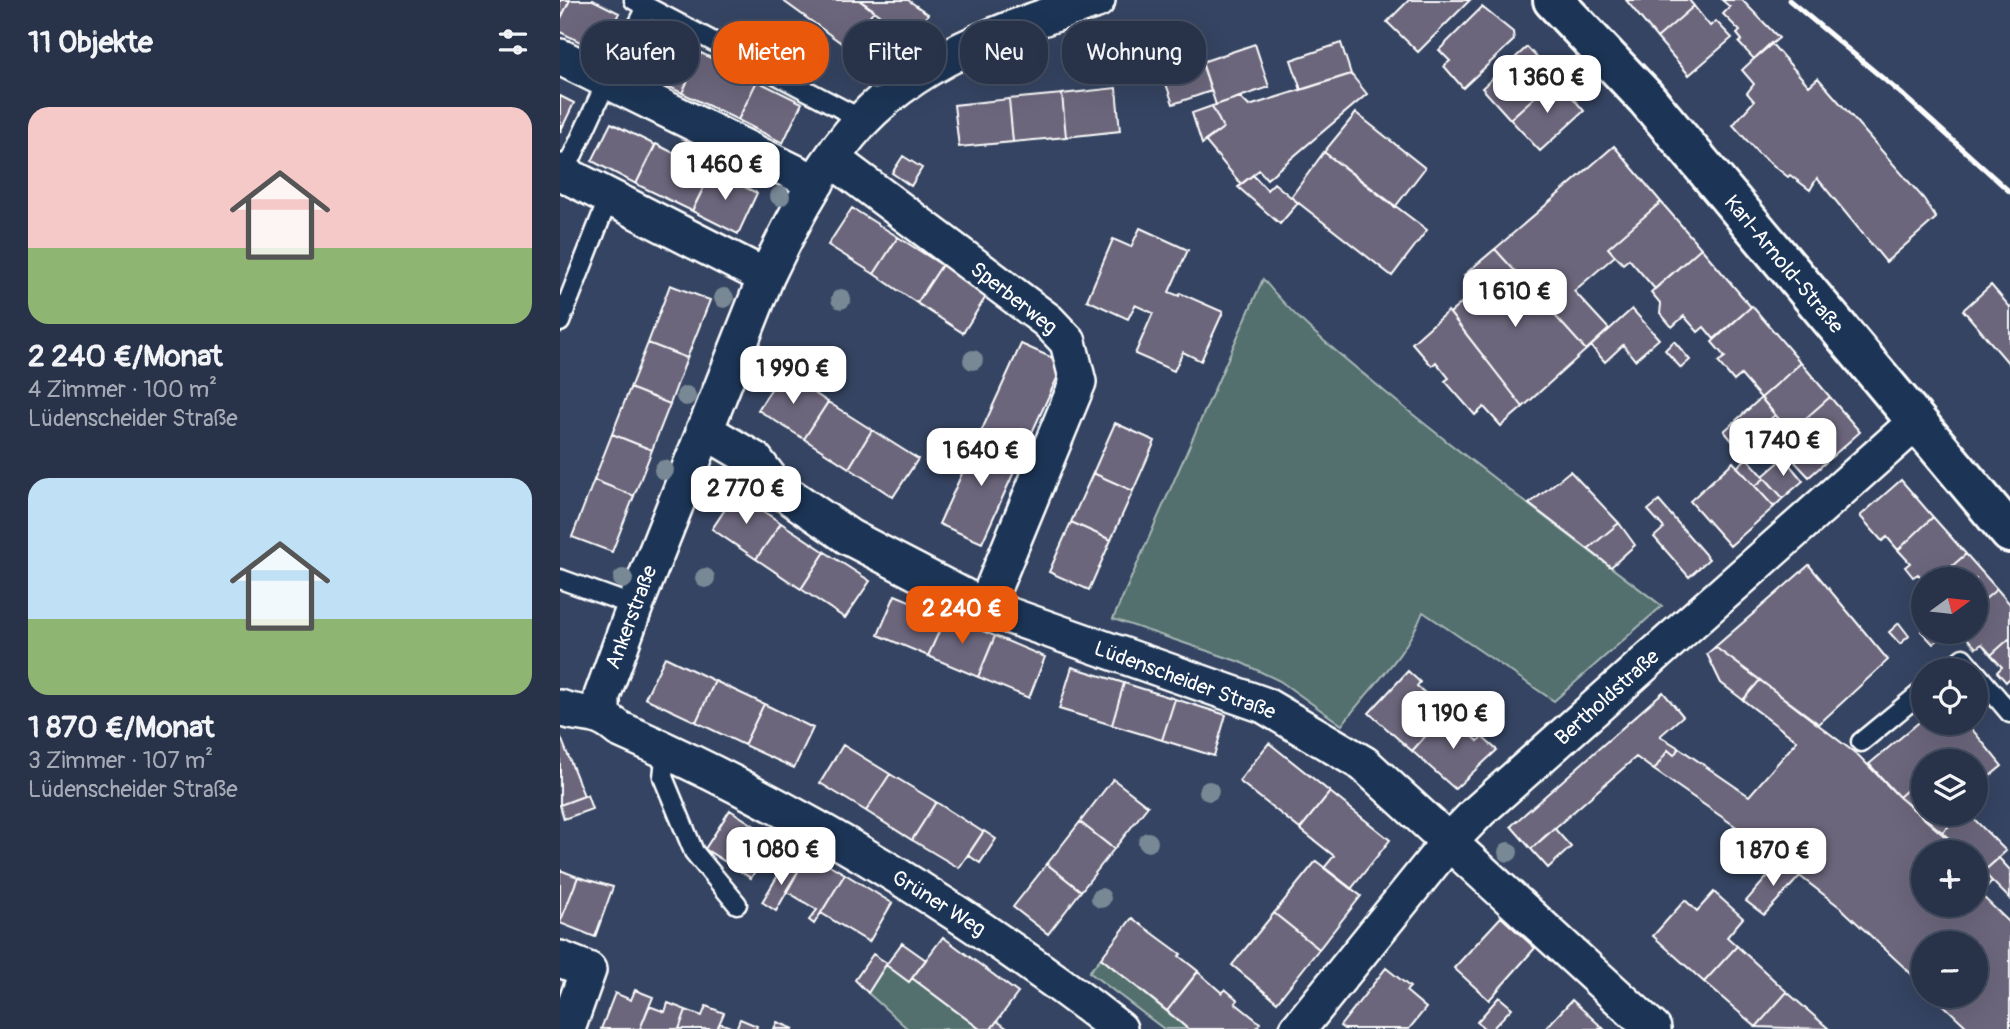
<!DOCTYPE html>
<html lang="de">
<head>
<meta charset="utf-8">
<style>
  :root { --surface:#28334a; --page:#343f54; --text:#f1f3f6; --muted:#a5aab5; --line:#444e62; --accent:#ea580c }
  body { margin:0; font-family:Pangolin,sans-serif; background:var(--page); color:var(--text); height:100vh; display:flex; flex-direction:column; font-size:26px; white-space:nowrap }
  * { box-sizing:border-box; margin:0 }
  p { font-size:23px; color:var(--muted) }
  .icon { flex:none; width:38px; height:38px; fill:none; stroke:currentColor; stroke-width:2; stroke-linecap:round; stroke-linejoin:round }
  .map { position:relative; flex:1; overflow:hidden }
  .panel { display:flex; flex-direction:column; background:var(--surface); width:560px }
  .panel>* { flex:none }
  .hud { position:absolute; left:21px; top:21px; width:665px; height:63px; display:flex; gap:14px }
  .needle { width:46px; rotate:75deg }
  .tools { position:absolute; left:1351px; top:567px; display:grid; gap:14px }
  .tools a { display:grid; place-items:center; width:77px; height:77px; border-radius:50%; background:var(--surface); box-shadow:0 7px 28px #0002,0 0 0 2px var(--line); font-size:35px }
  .price { position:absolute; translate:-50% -60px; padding:0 16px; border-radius:14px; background:#fff; color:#222; font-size:23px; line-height:46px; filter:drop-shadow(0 2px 4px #0008) }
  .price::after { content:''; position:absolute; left:50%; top:42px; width:21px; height:16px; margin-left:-10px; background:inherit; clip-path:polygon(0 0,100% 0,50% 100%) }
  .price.active { background:var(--accent); color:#fff }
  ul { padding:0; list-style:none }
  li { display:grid; align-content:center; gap:14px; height:371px; padding:0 28px }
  li span { display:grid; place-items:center; height:217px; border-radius:21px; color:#555 }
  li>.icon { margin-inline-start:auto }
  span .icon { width:126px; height:126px; fill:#fffc; stroke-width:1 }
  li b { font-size:30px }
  h2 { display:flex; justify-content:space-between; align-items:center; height:84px; padding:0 28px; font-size:30px }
  .pill { padding:0 24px; border-radius:28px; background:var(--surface); box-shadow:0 7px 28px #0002,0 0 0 2px var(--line); font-size:24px; line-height:63px }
  .pill.active { background:var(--accent); color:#fff }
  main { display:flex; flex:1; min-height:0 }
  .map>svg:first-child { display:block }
  .green { fill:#52706e; stroke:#a8b8b6; stroke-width:2 }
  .building { fill:#6c667c; stroke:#fff; stroke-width:2 }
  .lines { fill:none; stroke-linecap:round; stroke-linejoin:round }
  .service-casing { stroke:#fff; stroke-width:23 }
  .minor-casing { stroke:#fff; stroke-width:40 }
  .secondary-casing { stroke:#fff; stroke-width:44 }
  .service { stroke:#1d3557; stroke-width:18 }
  .minor { stroke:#1d3557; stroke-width:35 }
  .secondary { stroke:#1d3557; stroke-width:38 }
  .rail { stroke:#fff; stroke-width:5 }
  .tree { fill:#798895 }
  .labels { text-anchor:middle; stroke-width:6; stroke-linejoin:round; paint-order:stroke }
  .street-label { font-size:21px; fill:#fff; stroke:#1d3557 }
</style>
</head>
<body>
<main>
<section class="panel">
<h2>11 Objekte<svg class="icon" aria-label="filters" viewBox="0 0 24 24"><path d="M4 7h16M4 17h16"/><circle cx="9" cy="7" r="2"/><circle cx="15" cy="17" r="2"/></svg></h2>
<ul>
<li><span style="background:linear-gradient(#f6c9c9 65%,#8fb573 0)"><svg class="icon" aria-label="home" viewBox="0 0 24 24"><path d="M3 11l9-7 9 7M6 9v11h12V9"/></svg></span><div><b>2 240 €/Monat</b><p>4 Zimmer · 100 m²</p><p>Lüdenscheider Straße</p></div></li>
<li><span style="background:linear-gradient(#bfe0f5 65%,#8fb573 0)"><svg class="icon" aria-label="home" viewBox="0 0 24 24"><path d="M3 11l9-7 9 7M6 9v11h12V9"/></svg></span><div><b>1 870 €/Monat</b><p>3 Zimmer · 107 m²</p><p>Lüdenscheider Straße</p></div></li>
</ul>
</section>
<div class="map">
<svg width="1450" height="1029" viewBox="0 0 1450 1029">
  <rect width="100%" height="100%" fill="#354462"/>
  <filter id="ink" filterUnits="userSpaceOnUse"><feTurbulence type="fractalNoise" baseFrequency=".0143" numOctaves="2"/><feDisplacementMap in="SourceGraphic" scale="14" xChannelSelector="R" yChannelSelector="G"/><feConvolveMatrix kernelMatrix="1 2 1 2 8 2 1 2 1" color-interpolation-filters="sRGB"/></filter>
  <g filter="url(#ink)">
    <path class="green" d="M703,279C738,323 781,355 824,391C914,465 1009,535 1102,606L994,701L863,612C845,658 810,687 782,725L720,681L680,662L553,619Z
      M541,958L628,1029H604L529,972Z
      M326,965L352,978L420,1029H348L308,993Z"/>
    <path class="building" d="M0,0H10L0,20Z
      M10,0H33L59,13L40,52L0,32V20Z
      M222,0H299L314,10L287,47Z
      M299,0H348L368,14L351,39Z
      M849,0H910L858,52L827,22Z
      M1066,0H1129L1134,6L1097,38Z
      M1162,0H1182L1219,38L1194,59L1179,43L1182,40L1177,34L1180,31L1163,14L1170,7Z
      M1134,6L1150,26L1156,21L1172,38L1129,75L1097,38Z
      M922,7L953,32L954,40L903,88L884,66L890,61L879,50Z
      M96,31L141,53L122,93L76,71Z
      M633,36L651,91L613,104L594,49Z
      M575,42L584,68L567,74L559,47Z
      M781,43L791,74L741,90L731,60Z
      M1211,43L1249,86L1258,78L1364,199L1376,218L1326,262L1257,178L1250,190L1230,175L1228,177L1198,153L1173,125L1194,101L1187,93L1194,84L1182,70Z
      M695,44L709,87L656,105L642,62Z
      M967,47L996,78L950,119L922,88Z
      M141,53L197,81L178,120L122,93Z
      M791,74L807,94L707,179L699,170L681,184L645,141L663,128L652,106L680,97L689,106Z
      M996,78L1024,111L980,151L950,119Z
      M197,81L242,103L223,143L178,120Z
      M556,88L560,131L506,137L502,94Z
      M502,94L506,137L453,142L449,99Z
      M0,96L14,103L0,132Z
      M449,99L453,142L399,147L394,105Z
      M652,106L663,128L642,144L632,113Z
      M796,113L865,168L835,207L764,152Z
      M51,123L95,145L76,184L32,161Z
      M96,144L151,172L132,211L76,184Z
      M1054,146L1101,202L1048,248L1055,256L1014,291L1049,329L1026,350L935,249Z
      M764,152L867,230L832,276L731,197Z
      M343,156L362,168L351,186L332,173Z
      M152,171L197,193L178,234L132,211Z
      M693,175L707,190L714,183L738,203L720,224L678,187Z
      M1101,202L1141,248L1095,289L1069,259L1063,264L1048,248Z
      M292,208L338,237L314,274L268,245Z
      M580,228L628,250L609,292L619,296L620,293L663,312L641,361L623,352L614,371L575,354L593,313L575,305L568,319L527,300L553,239L571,247Z
      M338,237L382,265L357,303L314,274Z
      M1141,248L1191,307L1154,339L1144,327L1138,332L1124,316L1112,327L1100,313L1101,304L1091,292Z
      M935,249L1026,350L963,407L890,313L917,290L904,275Z
      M382,265L427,295L403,333L357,303Z
      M110,285L150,300L127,358L88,343Z
      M1431,285L1450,307V365L1403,310Z
      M1192,306L1241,363L1201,398L1181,375L1174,381L1158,362L1165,357L1152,342Z
      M1072,309L1099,339L1075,360L1063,345L1045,362L1031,346Z
      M888,311L963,407L941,426L924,407L915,415L885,381L889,378L876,362L872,366L852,343Z
      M1114,341L1130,360L1121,368L1105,350Z
      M88,343L127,358L110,404L70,388Z
      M461,344L504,363L463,452L420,434Z
      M1241,363L1270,397L1230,432L1201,398Z
      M222,372L268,402L244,439L198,410Z
      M70,388L110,404L92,450L52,434Z
      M1270,397L1300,432L1249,477L1235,462L1247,451L1230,432Z
      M1201,398L1215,415L1178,448L1164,431Z
      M268,402L312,430L289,468L244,439Z
      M555,423L595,441L573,491L533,473Z
      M312,430L358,459L333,497L289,468Z
      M52,434L92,450L74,496L34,480Z
      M420,434L463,452L422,543L379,524Z
      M1187,458L1205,478L1195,486L1177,467Z
      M1224,458L1243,481L1223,498L1203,476Z
      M1173,462L1214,507L1170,546L1130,501Z
      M1010,471L1059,523L1028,549L969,504Z
      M533,473L573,491L551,540L511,522Z
      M1205,478L1223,498L1214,507L1195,486Z
      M34,480L74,496L52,552L12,537Z
      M1341,480L1373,517L1338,550L1327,537L1322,541L1300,516Z
      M176,493L221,523L196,559L152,529Z
      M1099,501L1149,559L1129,577L1094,537L1104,528L1088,510Z
      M1373,517L1406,554L1377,579H1363L1358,574L1353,577L1345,567L1350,563L1338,550Z
      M511,522L551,540L529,590L489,572Z
      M221,523L265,552L241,589L196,559Z
      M1059,523L1075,545L1051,567L1028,549Z
      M265,552L310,581L285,618L241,589Z
      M1406,554L1437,589L1416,607V579H1377Z
      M1249,565L1328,660L1259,724L1155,647Z
      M1437,589L1450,604V638L1431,655L1422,644L1416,648L1407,638L1411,632H1416V607Z
      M335,595L386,616L368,656L318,635Z
      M386,616L435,636L418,677L368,656Z
      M1339,623L1349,636L1340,644L1329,632Z
      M1363,629V632H1388L1373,644L1361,631Z
      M435,636L485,657L469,698L418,677Z
      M1450,638V678L1446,682L1437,672L1442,667L1431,655Z
      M1155,647L1200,680L1183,700L1161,683L1147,654Z
      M105,657L155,681L136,722L85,698Z
      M512,667L564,683L552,725L499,709Z
      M848,671L860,682L857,686L887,712L852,751L809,713Z
      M1200,680L1299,756L1339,797L1403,852H1363V905H1416V865L1432,881L1420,894L1450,923V1029H1409L1374,996H1416V943H1363V985L1281,908L1175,826L1094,770L1108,750L1114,755L1119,748L1189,796L1237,741L1183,700Z
      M155,681L204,704L184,745L136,722Z
      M564,683L615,699L602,740L552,725Z
      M1103,692L1123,716L1100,736L1119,748L1114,755L1108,750L1094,770L1076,757L971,849L951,826Z
      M615,699L666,715L654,756L602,740Z
      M204,704L253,728L234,768L184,745Z
      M887,712L918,741L922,737L937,750L895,789L852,751Z
      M1363,719V723H1407L1442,766L1419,785L1424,790L1416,798V761H1363V776L1339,797L1309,764Z
      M0,735L24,796L0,805Z
      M709,743L770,792L740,829L679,781Z
      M283,745L330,774L306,811L260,783Z
      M330,774L376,802L352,840L306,811Z
      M1363,776V814H1403L1382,832L1339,797Z
      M553,779L588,806L554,849L520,822Z
      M770,792L830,840L791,889L764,868L774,856L740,829Z
      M27,795L32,809L4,819L0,805Z
      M376,802L423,832L399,868L352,840Z
      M170,810L215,839L191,878L145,849Z
      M1403,814H1409L1446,851L1423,872L1416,865V852H1403L1382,832Z
      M520,822L554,849L521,891L487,864Z
      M994,828L1011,847L988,868L971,849Z
      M424,831L436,839L420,863L408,855Z
      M249,853L285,874L254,924L249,920L257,910L226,891Z
      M1439,858L1450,870V899L1423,872Z
      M756,861L801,896L759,949L714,913Z
      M1221,861L1240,876L1204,915L1186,901Z
      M226,862L239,870L216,911L202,902Z
      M487,864L521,891L488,934L453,907Z
      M0,870L18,877L0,923Z
      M285,874L332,903L309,942L261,913Z
      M18,877L53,887L35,937L0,923Z
      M1154,892L1183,918L1167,937L1177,946L1144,982L1093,936L1125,900L1137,911Z
      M714,913L759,949L717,1002L672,965Z
      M941,917L975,948L929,1000L894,968Z
      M572,918L621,954L619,956L638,971L607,1011L541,958Z
      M383,937L458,993L431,1029H420L352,978Z
      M342,943L366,960L349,982L326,965Z
      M1177,946L1227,992L1196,1027L1144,982Z
      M313,954L327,963L308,993L295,980Z
      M826,968L850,987L846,991L866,1008L849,1029H784L780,1026Z
      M638,972L662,993L665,989L678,1000L675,1003L700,1023L696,1029H628L607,1011Z
      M75,990L93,997L80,1029H41L55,993L71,1000Z
      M1227,992L1269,1029L1196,1027Z
      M939,997L952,1008L932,1029H925L917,1022Z
      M1012,1000L1044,1029H985Z
      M108,1003L126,1010L119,1029H80L89,1006L105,1012Z
      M146,1006L164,1013L157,1029H119L126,1010L142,1016Z
      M180,1019L197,1026L196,1029H157L160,1023L176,1029Z
      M437,1021L448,1029H431Z
      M217,1022L234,1029H214Z"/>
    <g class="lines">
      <g class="service-casing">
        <path id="service" d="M74,0L303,120
          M4,174L47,81L55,71L87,7
          M0,322L49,197
          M0,579L75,606
          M1389,670L1403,658L1413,670
          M1416,673L1450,713
          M1301,742L1363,691
          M106,750L103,777L134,852L177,904"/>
      </g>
      <g class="minor-casing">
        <path id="minor" d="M0,57L256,183
          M272,159L488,321L508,342L518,382L425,608
          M0,172L206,277
          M144,430L195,460L215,486L289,537L422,606L704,705L804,764L1093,1029
          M0,708C28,718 34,708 59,729C237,808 405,910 559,1029
          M42,715V696L75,606L206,277C230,227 255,176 290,134C352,59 448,28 537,0
          M0,959L28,970L7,1029
          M738,1029L888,843L919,811L1355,423"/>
      </g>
      <g class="secondary-casing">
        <path id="secondary" d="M993,0L1086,98L1450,533"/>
      </g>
      <use href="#service" class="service"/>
      <use href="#minor" class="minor"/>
      <use href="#secondary" class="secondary"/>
      <path class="rail" d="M1229,0L1344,96L1450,192"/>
    </g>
    <g class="tree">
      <circle cx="315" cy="80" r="10"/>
      <circle cx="220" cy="196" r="10"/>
      <circle cx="164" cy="298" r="10"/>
      <circle cx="281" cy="299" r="10"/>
      <circle cx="413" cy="360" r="10"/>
      <circle cx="126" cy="396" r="10"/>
      <circle cx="104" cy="470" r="10"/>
      <circle cx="145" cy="578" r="10"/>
      <circle cx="63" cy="579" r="10"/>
      <circle cx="649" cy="791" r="10"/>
      <circle cx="588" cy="842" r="10"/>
      <circle cx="948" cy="852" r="10"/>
      <circle cx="541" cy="898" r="10"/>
    </g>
  </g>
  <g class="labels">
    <g class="street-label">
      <text transform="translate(1224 264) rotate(50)" y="7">Karl-Arnold-Straße</text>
      <text transform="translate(454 298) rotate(38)" y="7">Sperberweg</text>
      <text transform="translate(71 617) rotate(-69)" y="7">Ankerstraße</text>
      <text transform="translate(625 680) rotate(20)" y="7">Lüdenscheider Straße</text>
      <text transform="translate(1047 697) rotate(-42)" y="7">Bertholdstraße</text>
      <text transform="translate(379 903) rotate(32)" y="7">Grüner Weg</text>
    </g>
  </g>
</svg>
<div class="tools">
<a><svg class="needle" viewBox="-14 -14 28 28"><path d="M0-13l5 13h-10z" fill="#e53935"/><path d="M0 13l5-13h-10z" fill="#a5aab5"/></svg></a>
<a><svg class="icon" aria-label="locate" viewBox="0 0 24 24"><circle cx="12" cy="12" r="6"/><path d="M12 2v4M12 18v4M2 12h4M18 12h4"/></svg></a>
<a><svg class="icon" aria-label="layers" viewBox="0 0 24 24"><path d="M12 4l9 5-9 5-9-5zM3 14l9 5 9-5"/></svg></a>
<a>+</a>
<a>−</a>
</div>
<b class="price" style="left:987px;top:115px">1 360 €</b>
<b class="price" style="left:165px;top:202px">1 460 €</b>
<b class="price" style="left:955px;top:329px">1 610 €</b>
<b class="price" style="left:233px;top:406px">1 990 €</b>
<b class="price" style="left:1223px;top:478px">1 740 €</b>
<b class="price" style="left:421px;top:488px">1 640 €</b>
<b class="price" style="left:186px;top:526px">2 770 €</b>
<b class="price active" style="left:402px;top:646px">2 240 €</b>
<b class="price" style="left:893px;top:751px">1 190 €</b>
<b class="price" style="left:221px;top:887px">1 080 €</b>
<b class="price" style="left:1213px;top:888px">1 870 €</b>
<div class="hud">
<a class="pill">Kaufen</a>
<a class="pill active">Mieten</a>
<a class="pill">Filter</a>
<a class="pill">Neu</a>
<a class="pill">Wohnung</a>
</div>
</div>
</main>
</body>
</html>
